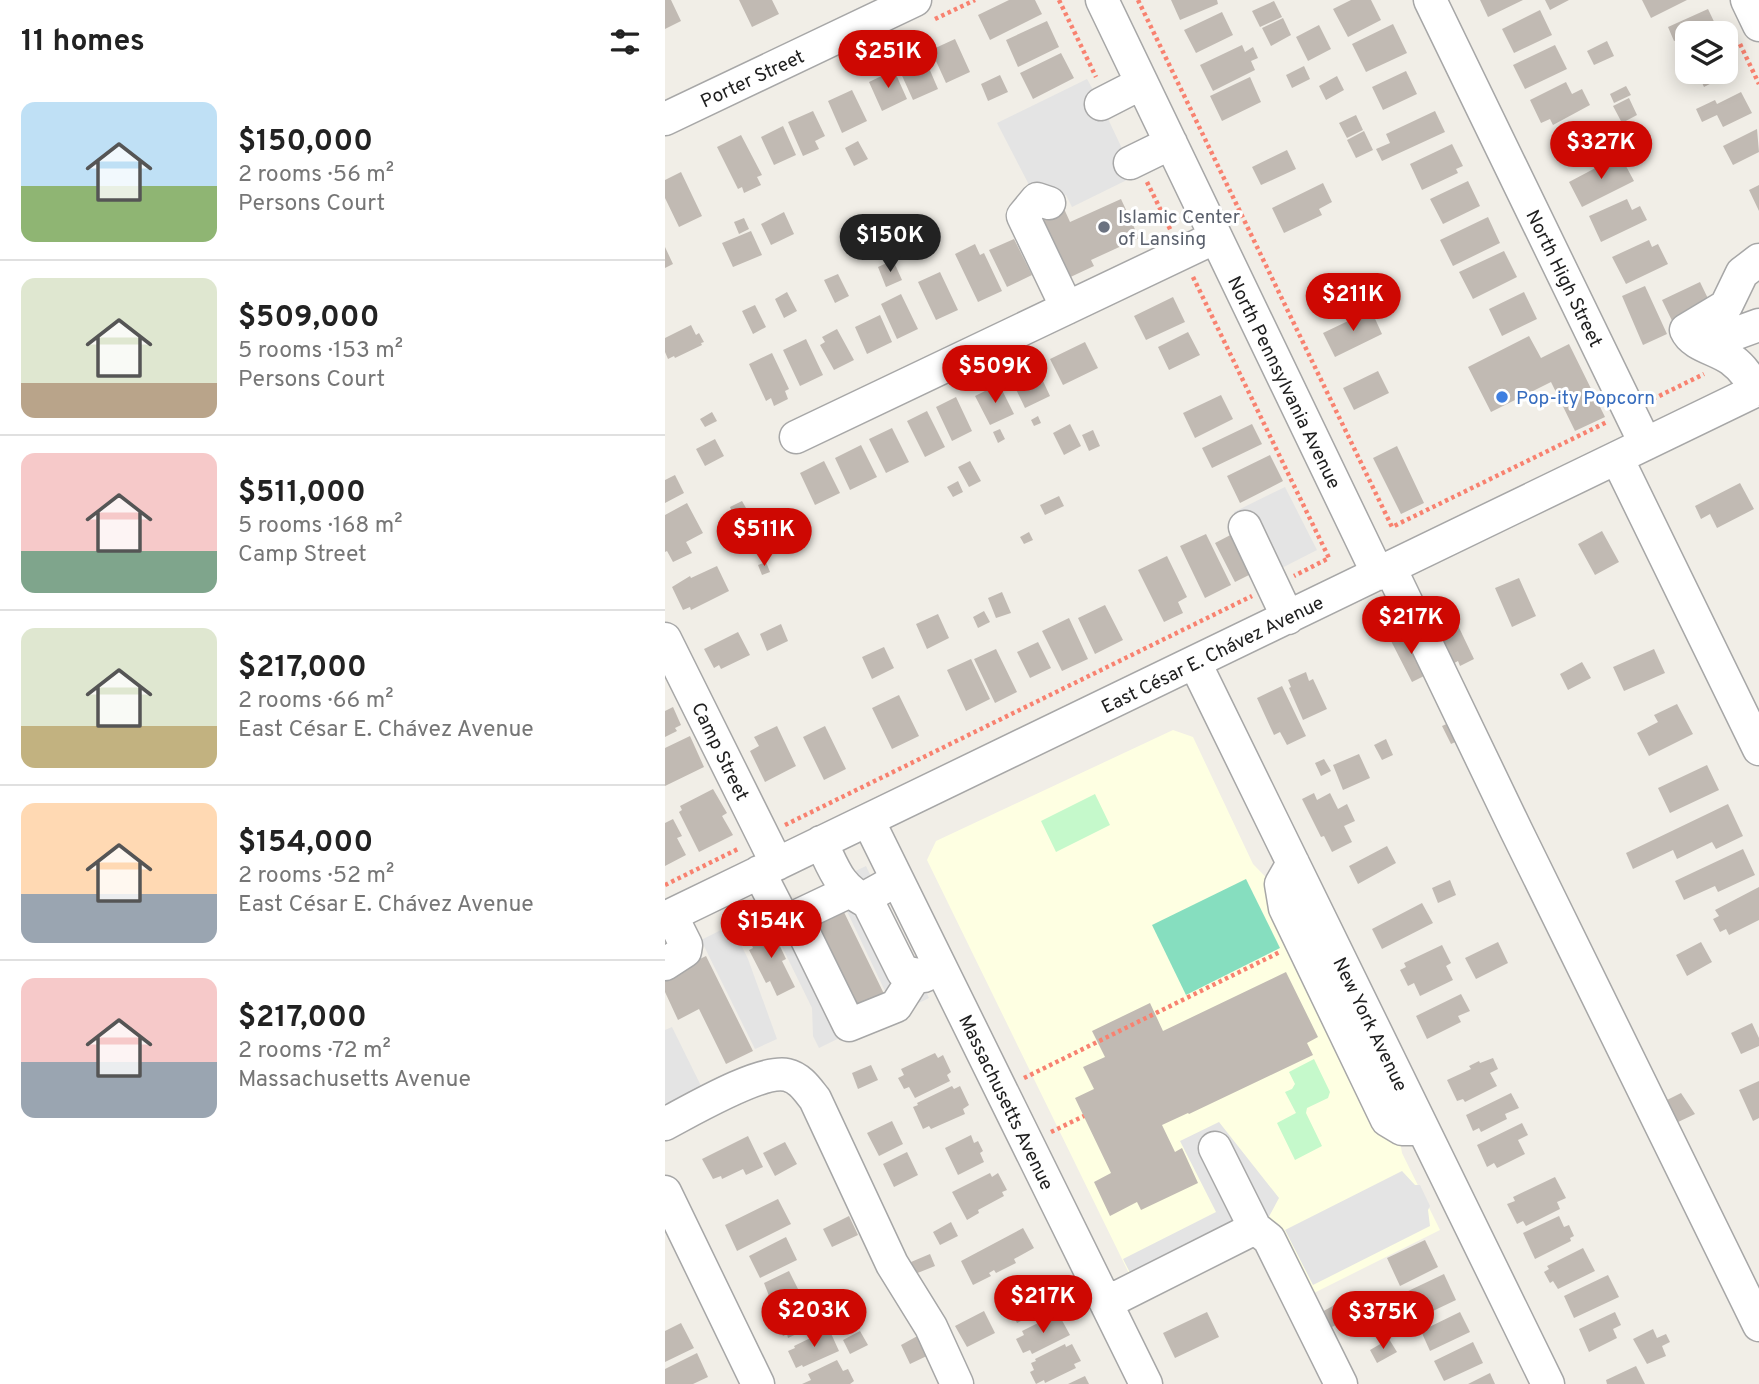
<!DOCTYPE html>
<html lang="en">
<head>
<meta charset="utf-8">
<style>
  :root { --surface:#fff; --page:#f6f6f6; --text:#222; --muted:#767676; --line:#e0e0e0; --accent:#ce0802 }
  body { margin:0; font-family:Overpass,sans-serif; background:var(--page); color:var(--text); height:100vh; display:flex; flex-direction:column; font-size:26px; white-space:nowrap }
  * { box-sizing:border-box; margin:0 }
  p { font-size:23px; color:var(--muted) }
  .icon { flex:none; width:38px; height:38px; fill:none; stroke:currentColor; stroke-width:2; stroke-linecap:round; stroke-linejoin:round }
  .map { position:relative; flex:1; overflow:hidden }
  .drawer { display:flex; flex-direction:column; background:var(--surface); width:665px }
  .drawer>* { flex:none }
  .controls { position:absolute; left:1010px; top:21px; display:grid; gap:14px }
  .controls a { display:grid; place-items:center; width:63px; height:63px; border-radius:14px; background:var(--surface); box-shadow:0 4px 18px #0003; font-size:35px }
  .price { position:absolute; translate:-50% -60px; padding:0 16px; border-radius:24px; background:var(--accent); color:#fff; font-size:23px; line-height:46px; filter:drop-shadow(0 2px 4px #0008) }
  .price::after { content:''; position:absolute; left:50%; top:42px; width:21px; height:16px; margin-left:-10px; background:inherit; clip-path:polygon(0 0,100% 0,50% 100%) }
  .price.on { background:#222; color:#fff }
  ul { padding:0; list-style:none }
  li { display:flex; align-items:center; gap:21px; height:175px; padding:0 21px }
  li+li { border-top:2px solid var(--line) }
  li span { display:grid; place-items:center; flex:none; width:196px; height:140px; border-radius:14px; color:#555 }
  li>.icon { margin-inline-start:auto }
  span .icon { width:84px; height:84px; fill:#fffc; stroke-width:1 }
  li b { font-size:30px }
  h2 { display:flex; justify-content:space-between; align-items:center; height:84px; padding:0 21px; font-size:30px }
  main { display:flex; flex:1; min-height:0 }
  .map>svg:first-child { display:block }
  .education { fill:#feffe2 }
  .park { fill:#c5f9cb }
  .pitch { fill:#86debf }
  .parking { fill:#e4e4e4 }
  .building { fill:#c1bab3 }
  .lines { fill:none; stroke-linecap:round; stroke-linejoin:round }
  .minor-casing { stroke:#a7a7a7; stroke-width:35 }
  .path { stroke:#f88270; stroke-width:4.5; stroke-dasharray:3.5 3.5; stroke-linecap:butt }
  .minor { stroke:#fff; stroke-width:32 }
  .worship-dot { fill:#6b7280; stroke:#fff; stroke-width:2.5 }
  .shop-dot { fill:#3f7fe0; stroke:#fff; stroke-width:2.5 }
  .labels { text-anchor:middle; stroke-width:6; stroke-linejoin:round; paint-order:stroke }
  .street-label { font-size:19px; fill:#202020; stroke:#fff }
  .worship-label { font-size:19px; fill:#5b616d; stroke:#fff; text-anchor:start }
  .shop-label { font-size:19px; fill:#366cbe; stroke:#fff; text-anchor:start }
</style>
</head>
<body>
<main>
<section class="drawer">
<h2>11 homes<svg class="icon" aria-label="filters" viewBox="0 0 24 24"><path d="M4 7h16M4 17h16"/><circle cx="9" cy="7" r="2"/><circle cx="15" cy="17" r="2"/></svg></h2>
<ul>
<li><span style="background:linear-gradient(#bfe0f5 60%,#8fb573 0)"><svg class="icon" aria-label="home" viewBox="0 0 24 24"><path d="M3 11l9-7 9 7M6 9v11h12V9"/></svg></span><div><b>$150,000</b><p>2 rooms · 56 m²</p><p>Persons Court</p></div></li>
<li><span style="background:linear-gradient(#dfe7d0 75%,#b9a48a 0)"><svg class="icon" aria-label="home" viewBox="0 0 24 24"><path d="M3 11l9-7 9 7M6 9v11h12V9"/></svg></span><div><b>$509,000</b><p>5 rooms · 153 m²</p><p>Persons Court</p></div></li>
<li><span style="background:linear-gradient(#f6c9c9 70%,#7fa58c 0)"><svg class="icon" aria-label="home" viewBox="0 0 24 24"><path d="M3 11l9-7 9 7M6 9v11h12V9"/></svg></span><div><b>$511,000</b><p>5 rooms · 168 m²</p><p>Camp Street</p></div></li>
<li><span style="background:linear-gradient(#dfe7d0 70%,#c2b280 0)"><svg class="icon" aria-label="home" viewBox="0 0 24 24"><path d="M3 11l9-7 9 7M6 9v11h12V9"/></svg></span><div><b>$217,000</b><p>2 rooms · 66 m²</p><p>East César E. Chávez Avenue</p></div></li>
<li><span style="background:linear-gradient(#ffd9b3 65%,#9aa5b1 0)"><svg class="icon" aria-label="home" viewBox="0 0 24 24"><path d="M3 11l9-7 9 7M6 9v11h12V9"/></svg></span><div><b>$154,000</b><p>2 rooms · 52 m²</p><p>East César E. Chávez Avenue</p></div></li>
<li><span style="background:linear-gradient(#f6c9c9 60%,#9aa5b1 0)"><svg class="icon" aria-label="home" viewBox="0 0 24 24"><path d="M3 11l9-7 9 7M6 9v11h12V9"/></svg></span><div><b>$217,000</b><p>2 rooms · 72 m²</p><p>Massachusetts Avenue</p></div></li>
</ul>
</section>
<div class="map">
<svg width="1094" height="1384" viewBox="0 0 1094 1384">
  <rect width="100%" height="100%" fill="#f1eee7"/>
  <path class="education" d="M508,730L528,737L588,864L626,903L730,1112L737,1153L775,1230L643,1296L614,1236L477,1300L262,860L271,841Z"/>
  <path class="park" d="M430,794L445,825L391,852L376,821Z
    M649,1059L665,1092L663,1098L642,1108L641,1113L657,1146L630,1160L612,1123L631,1113L620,1092L627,1089L630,1084L624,1072Z"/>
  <path class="pitch" d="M581,879L615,948L521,995L487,925Z"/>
  <path class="parking" d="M422,79L436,104L470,176L407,207L401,195L375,206L332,123Z
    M620,487L652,550L601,576L569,512Z
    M201,866L264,998L231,1014L177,901L199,1026L154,1048L148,1036L147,1008L101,914Z
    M66,925L83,959L112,1039L90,1049L36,940Z
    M7,1027L38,1090L0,1109V1030Z
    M554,1122L614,1198L591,1241L478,1298L458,1259L551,1212L515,1141Z
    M737,1171L750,1185H755L765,1206L763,1210L765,1226L648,1285L620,1230Z"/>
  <path class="building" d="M0,0H6L16,21L0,29Z
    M74,0H107L114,14L87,27Z
    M344,0H370L377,14L325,40L313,15Z
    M506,0H552L553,4L515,20Z
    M686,0H706L716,20L683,37L668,9Z
    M815,0H858L823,17Z
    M880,0H904L885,10Z
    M977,0H1022L986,18Z
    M609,1L617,17L595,27L587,11Z
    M1043,9L1053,30L1046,33H1022V48L1018,38L1009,41L1003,27Z
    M875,10L887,35L849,53L837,29Z
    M557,12L568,35L531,53L519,30Z
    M618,18L626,35L606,46L597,28Z
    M382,21L394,47L353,67L341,40Z
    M728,24L742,53L701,72L687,44Z
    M654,25L666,49L643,61L631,37Z
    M290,39L305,72L281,83L266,50Z
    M942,41L949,56L929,65L922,51Z
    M577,45L580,52L588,47L593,58L586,61L590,70L548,91L535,65Z
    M890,45L902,69L860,89L848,65Z
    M255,47L273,89L248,100L229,58Z
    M396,53L409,78L368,99L355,73Z
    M1060,63L1066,73L1039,87L1032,72H1060Z
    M639,66L645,79L627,88L621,75Z
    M229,70L242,99L217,111L204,82Z
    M741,71L752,94L718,110L707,87Z
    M335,75L343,92L323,101L316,84Z
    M672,76L679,90L661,100L654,86Z
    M585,77L596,102L557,121L545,96Z
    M901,82L907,94L917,89L925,105L888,125L885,119L876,123L865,100Z
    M961,86L966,95L949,103L945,94Z
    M187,90L202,121L177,133L163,101Z
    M1076,92L1087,113L1058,127L1052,115L1037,122L1031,109L1050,100L1052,104Z
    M964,98L972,115L957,123L948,106Z
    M148,111L160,136L150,141L154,149L138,156L123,122Z
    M770,111L780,132L717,161L711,149L725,143L721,134Z
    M691,115L698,130L682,138L674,123Z
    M929,121L941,146L902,164L891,139Z
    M118,126L131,155L109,165L96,137Z
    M1092,129L1094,152L1068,165L1058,146Z
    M699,131L708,150L691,158L682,140Z
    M76,135L97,175L92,177L96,185L79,193L77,187L73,189L52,147Z
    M193,141L203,159L189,166L180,148Z
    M787,144L798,166L791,169L793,173L757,190L745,164Z
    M622,150L631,169L596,185L587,167Z
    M955,155L969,181L917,207L904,182Z
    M16,172L37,216L14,227L0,198V180Z
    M803,181L815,206L778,224L765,199Z
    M658,183L667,202L654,209L657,215L619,233L607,208Z
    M1094,185V211L1084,190Z
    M456,199L474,238L426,260L429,266L397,281L366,216L396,202L405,222Z
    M962,199L967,210L975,206L982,220L936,242L924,216Z
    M119,212L129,234L106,245L96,224Z
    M823,217L835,243L788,266L775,240Z
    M79,218L84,229L74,234L69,222Z
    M86,231L97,255L68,267L57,243Z
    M349,239L367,275L342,287L324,250Z
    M984,240L987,247L993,244L1003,264L961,284L947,257Z
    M310,244L315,255L319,253L337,291L313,302L290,254Z
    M0,247L8,264L0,268Z
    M839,251L852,277L808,299L794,272Z
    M228,260L237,280L221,287L213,267Z
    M275,272L293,310L271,320L253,282Z
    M173,274L184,296L170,303L159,280Z
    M1035,282L1049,311L1011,329L997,300Z
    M980,286L1002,334L978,345L957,296Z
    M122,292L132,311L119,318L110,299Z
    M859,292L872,319L837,336L824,309Z
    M236,294L253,329L232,339L216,304Z
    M508,297L520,322L481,340L469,316Z
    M90,305L101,327L88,334L77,311Z
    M706,310L717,334L670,357L658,333Z
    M215,315L227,342L202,354L190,327Z
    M26,325L31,335L34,333L39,342L36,343L37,345L10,358L9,356L3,359L0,352V338Z
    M172,329L189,360L169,370L155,345L160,342L157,337Z
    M523,332L535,355L504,370L493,347Z
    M864,336L876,358L904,344L940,417L910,431L886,382L826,412L803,367Z
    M141,339L158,375L135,386L118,350Z
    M420,342L433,368L398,385L385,359Z
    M107,353L124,389L120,391L123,399L109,406L106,398L101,401L84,364Z
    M371,366L385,396L360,408L346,379Z
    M713,371L724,393L689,410L678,388Z
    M334,384L349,414L325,425L310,396Z
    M556,395L568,419L530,438L518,413Z
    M291,397L307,431L287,441L271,407Z
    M262,411L280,447L260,457L242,421Z
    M47,412L52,421L40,427L35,419Z
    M373,416L376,423L369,426L366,420Z
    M405,424L416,446L399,455L388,433Z
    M587,424L597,444L547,468L537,448Z
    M227,428L244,462L221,473L204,439Z
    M335,429L340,439L333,443L328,432Z
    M428,430L435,446L424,451L417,435Z
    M50,439L59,456L40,466L31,449Z
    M196,445L212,477L185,490L170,458Z
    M732,446L759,503L736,514L708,458Z
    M605,455L618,481L575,503L562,476Z
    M159,461L175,493L150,505L135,473Z
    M305,461L316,481L304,487L293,467Z
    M10,475L19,493L0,503V480Z
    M293,481L298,492L288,497L282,487Z
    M1075,483L1089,509L1052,528L1045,514L1036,519L1030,506Z
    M394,496L399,506L380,515L375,505Z
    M77,501L81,508L68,515L65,507Z
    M22,503L38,533L21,542L27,553L8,562L2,551L0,552V515Z
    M577,529L596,569L570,582L550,543Z
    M937,531L954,562L930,575L913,544Z
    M364,532L368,540L359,544L355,537Z
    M541,534L566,585L540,598L515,546Z
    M502,556L522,597L513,602L518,613L499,622L473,570Z
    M101,562L105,572L97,575L93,565Z
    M52,566L64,591L26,610L25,607L18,610L7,587L25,576L26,578Z
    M854,578L871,616L847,627L830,588Z
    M337,592L346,613L331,618L323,598Z
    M440,605L458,640L430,654L413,618Z
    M319,611L325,622L313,628L308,617Z
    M787,613L809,659L795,666L793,661L780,668L757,623L769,616L771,621Z
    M273,614L284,638L262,649L251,624Z
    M404,618L423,659L397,671L377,631Z
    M116,624L123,641L102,651L95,634Z
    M744,630L767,672L747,682L725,639Z
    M73,632L85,655L56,669L54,665L49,668L39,649Z
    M373,642L386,668L365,678L352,652Z
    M219,647L229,668L207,679L197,657Z
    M331,649L352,692L330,703L309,659Z
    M989,649L1000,673L959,691L948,667Z
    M306,659L325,699L301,711L282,670Z
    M917,662L926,678L903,690L895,674Z
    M641,672L644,681L648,679L662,709L638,720L624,688L626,687L623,680Z
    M617,686L641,736L622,745L615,732L609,735L592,698Z
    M234,695L254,736L227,749L207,708Z
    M1012,704L1028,734L984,756L972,733L993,722L989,715Z
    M8,707L16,725L10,728L12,731L0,737V711Z
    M793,719L801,737L786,744L777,726Z
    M112,726L131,766L100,782L85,751L94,746L89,737Z
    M160,726L181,769L159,780L138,737Z
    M25,736L39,767L0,786V748Z
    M721,739L728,755L717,760L709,745Z
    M694,754L705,778L678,790L668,765Z
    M659,759L666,771L656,776L650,763Z
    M1042,765L1054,790L1005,813L993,788Z
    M48,789L62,813L57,816L68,835L34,852L14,812L17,810L15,806Z
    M649,793L652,800L665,793L673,809L682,804L690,821L679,826L687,842L667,852L659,836L656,837L637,799Z
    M1063,804L1078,836L1051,849L1047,842L1012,859L1008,850L968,869L961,853Z
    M8,819L17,836L12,838L21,855L0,866V823Z
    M722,846L731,863L693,884L684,866Z
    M1078,849L1090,875L1053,892L1050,886L1019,900L1010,881Z
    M785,880L791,895L773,903L767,888Z
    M1094,887V920L1064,935L1061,929L1055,932L1048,919L1054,916L1050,910Z
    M757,903L768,923L717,949L707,929Z
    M175,904L222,1000L194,1013L148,917Z
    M105,925L121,959L117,961L130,987L112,996L105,981L101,983L84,950L88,948L83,936Z
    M833,942L843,963L811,979L800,958Z
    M1036,942L1047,962L1022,976L1011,955Z
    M777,945L786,963L781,966L788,980L755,996L749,983L743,986L735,970L741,967L739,963Z
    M41,956L88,1051L61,1064L34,1009L13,1020L0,992V976Z
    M621,972L653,1037L642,1043L648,1055L524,1114L523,1113L497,1125L510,1152L517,1148L533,1183L476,1210L472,1202L445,1216L429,1182L446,1173L410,1098L429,1089L418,1067L440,1057L427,1031L485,1003L498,1031Z
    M796,994L805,1011L793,1016L796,1022L762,1039L751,1016Z
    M1087,1023L1094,1038V1046L1076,1054L1066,1033Z
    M270,1053L273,1058L278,1055L286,1072L282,1075L285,1081L250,1098L244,1087L239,1089L233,1078L239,1075L236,1069Z
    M828,1058L833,1069L825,1073L832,1086L800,1102L798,1099L792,1101L782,1080L806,1069L804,1066L814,1061L815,1063Z
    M206,1065L213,1080L193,1089L187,1073Z
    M1094,1081V1118L1088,1121L1074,1090Z
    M287,1086L289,1089L295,1086L304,1105L298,1109L300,1114L266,1129L264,1126L258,1129L248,1107L253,1105L252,1103Z
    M846,1093L854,1108L840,1114L842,1119L816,1132L814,1128L808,1131L801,1115Z
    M1016,1093L1030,1114L1011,1123L1000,1101Z
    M227,1121L238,1144L214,1156L202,1133Z
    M857,1123L863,1135L853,1140L860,1154L832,1168L829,1163L822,1167L812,1145Z
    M306,1135L309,1143L313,1141L318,1151L315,1153L319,1162L293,1175L280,1148Z
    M83,1136L98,1167L81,1175L78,1169L57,1179L56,1176L48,1179L37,1159Z
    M120,1142L132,1164L110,1176L98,1153Z
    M242,1152L253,1175L229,1187L218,1164Z
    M325,1173L327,1177L333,1173L342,1190L337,1192L339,1196L313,1210L314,1213L302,1220L287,1192Z
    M890,1177L901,1198L892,1202L895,1209L861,1226L858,1221L852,1224L842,1204L850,1201L848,1197Z
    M113,1199L126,1224L72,1251L60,1225Z
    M184,1216L193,1235L167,1247L158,1229Z
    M894,1216L899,1227L904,1225L909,1236L905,1238L906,1241L870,1259L858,1233Z
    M286,1222L293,1236L275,1245L268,1232Z
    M358,1228L369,1248L349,1259L351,1263L331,1273L329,1270L324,1273L326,1276L308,1285L296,1261Z
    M121,1237L132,1260L95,1278L84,1256Z
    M760,1240L773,1267L735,1286L722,1258Z
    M918,1248L930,1271L893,1289L888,1281L885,1283L879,1272L884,1269L882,1266Z
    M265,1254L270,1266L250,1274L246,1262Z
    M124,1271L136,1295L109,1309L99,1283Z
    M779,1274L791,1300L751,1319L739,1293Z
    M943,1275L954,1297L909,1318L899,1296Z
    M354,1290L357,1297L370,1290L376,1303L371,1305L374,1312L352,1323L339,1298Z
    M154,1293L164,1315L152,1321L155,1323L123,1338L122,1334L118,1336L108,1315Z
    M675,1302L683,1319L663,1329L655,1313Z
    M319,1311L330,1333L302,1347L290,1326Z
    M542,1312L554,1337L510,1358L498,1333Z
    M795,1312L805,1332L765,1351L756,1331Z
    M950,1312L956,1325L948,1329L952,1338L924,1352L914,1329Z
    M393,1313L405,1335L367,1354L365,1350L358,1353L351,1339L359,1335L357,1331Z
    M16,1323L29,1348L0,1362V1331Z
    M164,1329L174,1351L138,1367L137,1365L131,1368L123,1351L130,1348L129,1346Z
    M988,1329L992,1338L1001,1334L1005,1342L997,1346L1001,1356L982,1364L968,1339Z
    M195,1331L203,1345L185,1354L178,1340Z
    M258,1333L268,1353L245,1364L236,1345Z
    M724,1339L732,1352L712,1363L705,1350Z
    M808,1342L818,1363L779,1381L769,1361Z
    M400,1344L401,1347L407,1344L416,1361L409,1364L411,1368L380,1383L379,1380L371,1384L365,1372L369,1370L366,1363L371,1361L370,1359Z
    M32,1353L43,1377L28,1384H0V1369Z
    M172,1360L178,1371L183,1369L189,1381L185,1384H137L146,1380L143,1374Z
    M971,1366L980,1384H942L941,1380Z
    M825,1373L830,1384H803Z
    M420,1376L424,1384H403Z"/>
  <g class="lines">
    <g class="minor-casing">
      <path id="minor" d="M437,0L713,574
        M765,0L980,443
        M1082,0L1094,25
        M436,104L477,83
        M0,119L250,0
        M465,163L506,143
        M384,203L372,199L358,216L402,308
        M1039,345L1094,325
        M1091,390C1084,378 1078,368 1067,360C1053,349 1028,346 1021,330L1061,306L1077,273L1094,260
        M131,437L551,237
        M952,458L1094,749
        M580,527L623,618
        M725,568L851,830L1094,1325
        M0,639L112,864
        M530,663L883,1384
        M203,820L481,1384
        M156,842C170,871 173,886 202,902
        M628,863L616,884L620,908L722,1120L737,1129H757
        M94,872L114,911L126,919L183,892
        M232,880L205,895L203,902L238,972L259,976L268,971
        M131,917L184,1025L231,1006L250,976
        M0,918L1094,389
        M0,964L20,951L21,945L6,915
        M0,1124C25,1111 96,1069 122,1075C135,1078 142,1089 150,1099L227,1264L266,1327L292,1384
        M0,1192L93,1384
        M590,1228L604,1239L676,1384
        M441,1303L590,1228L550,1148"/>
    </g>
    <path class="path" d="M394,0L431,77
      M473,0L727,527L942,422
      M270,19L310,0
      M1075,44L1094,84
      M482,182L506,231
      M528,277L664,558L629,576
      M988,399L1039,374
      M120,825L587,596
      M0,885L75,848
      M359,1078L615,952
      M386,1132L419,1116"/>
    <use href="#minor" class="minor"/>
  </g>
  <circle class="worship-dot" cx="439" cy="227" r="7"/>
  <circle class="shop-dot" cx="837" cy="397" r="7"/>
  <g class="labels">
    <g class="street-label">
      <text transform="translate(87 78) rotate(-25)" y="7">Porter Street</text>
      <text transform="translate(900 278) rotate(64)" y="7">North High Street</text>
      <text transform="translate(620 382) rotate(64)" y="7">North Pennsylvania Avenue</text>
      <text transform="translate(547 654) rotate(-26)" y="7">East César E. Chávez Avenue</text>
      <text transform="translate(56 751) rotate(64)" y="7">Camp Street</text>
      <text transform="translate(706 1024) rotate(64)" y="7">New York Avenue</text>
      <text transform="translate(342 1102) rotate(64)" y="7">Massachusetts Avenue</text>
    </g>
    <g class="worship-label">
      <text x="453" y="223">Islamic Center<tspan x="453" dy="22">of Lansing</tspan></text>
    </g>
    <g class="shop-label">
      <text x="851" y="404">Pop-ity Popcorn</text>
    </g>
  </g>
</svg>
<div class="controls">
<a><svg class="icon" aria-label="layers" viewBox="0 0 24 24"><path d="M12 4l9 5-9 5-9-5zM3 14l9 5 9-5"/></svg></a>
</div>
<b class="price" style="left:223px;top:90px">$251K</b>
<b class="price" style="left:936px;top:181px">$327K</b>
<b class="price on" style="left:225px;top:274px">$150K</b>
<b class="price" style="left:688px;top:333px">$211K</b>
<b class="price" style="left:330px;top:405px">$509K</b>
<b class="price" style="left:99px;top:568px">$511K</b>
<b class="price" style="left:746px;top:656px">$217K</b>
<b class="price" style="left:106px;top:960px">$154K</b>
<b class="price" style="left:378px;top:1335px">$217K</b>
<b class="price" style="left:149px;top:1349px">$203K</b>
<b class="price" style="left:718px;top:1351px">$375K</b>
</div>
</main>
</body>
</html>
